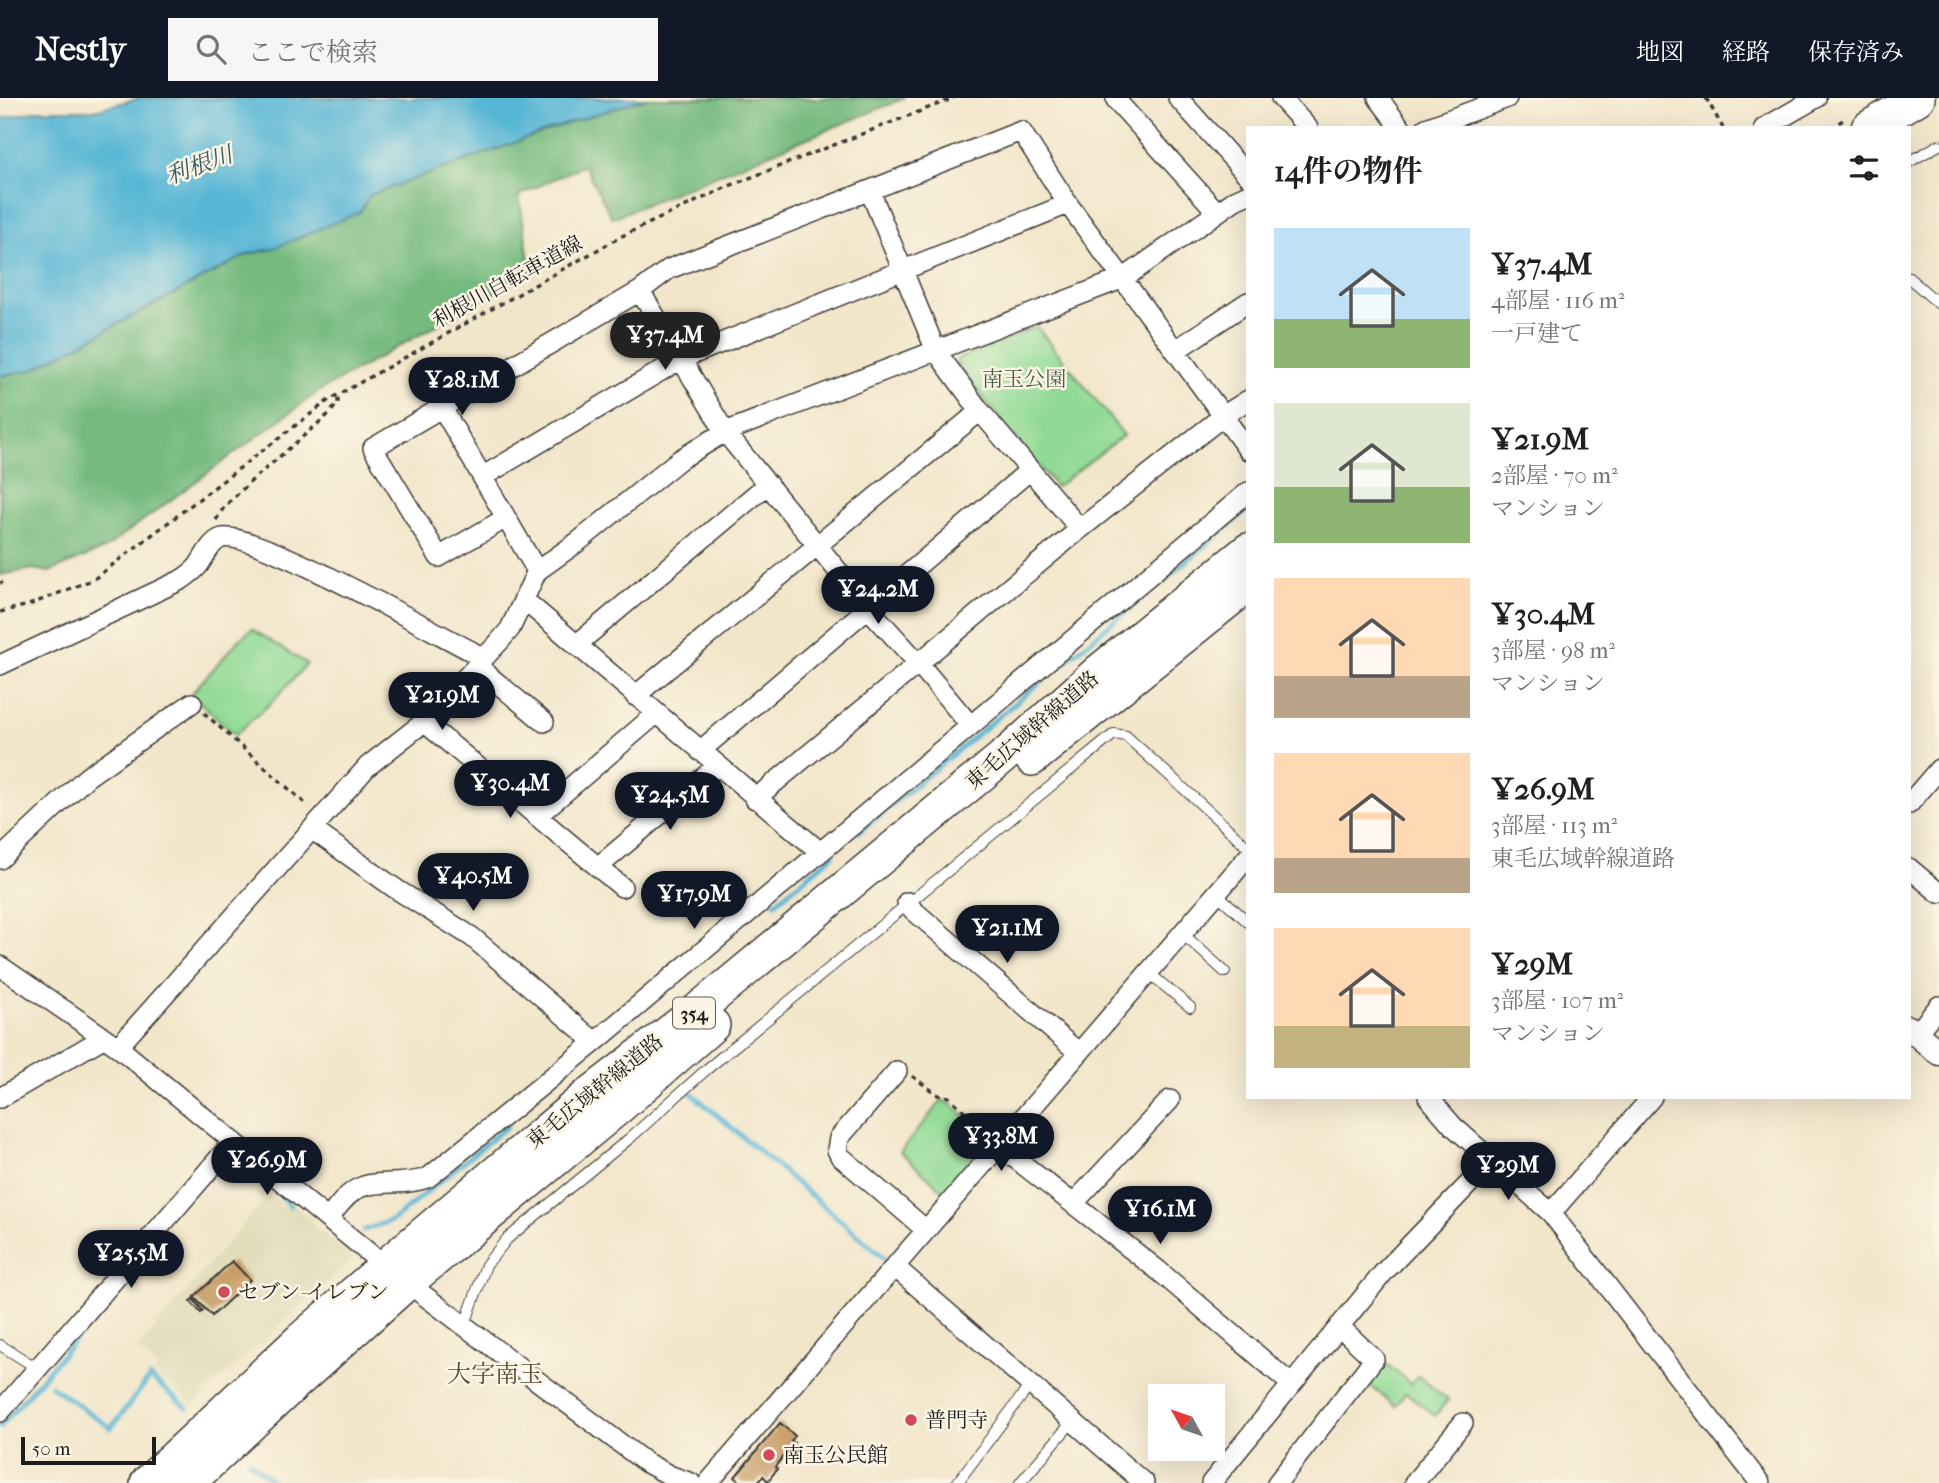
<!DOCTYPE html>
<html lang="ja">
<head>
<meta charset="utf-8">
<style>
  :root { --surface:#fff; --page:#f6f6f6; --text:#202124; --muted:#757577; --accent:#111827 }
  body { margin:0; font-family:"IM FELL French Canon","Noto Serif JP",serif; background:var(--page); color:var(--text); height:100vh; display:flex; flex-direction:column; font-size:26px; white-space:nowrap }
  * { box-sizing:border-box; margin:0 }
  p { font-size:23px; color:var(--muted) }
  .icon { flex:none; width:38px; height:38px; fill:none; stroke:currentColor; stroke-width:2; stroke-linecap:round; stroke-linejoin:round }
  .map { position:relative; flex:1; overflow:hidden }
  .details { position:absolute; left:1246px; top:28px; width:665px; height:973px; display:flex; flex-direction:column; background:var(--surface); border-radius:0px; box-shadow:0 7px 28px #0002 }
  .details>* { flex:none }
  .needle { width:46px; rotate:310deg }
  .fabs { position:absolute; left:1148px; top:1286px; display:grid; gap:14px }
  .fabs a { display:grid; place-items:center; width:77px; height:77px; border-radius:0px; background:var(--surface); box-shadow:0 7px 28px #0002; font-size:35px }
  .scale { position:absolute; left:21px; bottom:18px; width:135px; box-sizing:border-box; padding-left:7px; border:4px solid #1c1c1c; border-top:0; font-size:19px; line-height:24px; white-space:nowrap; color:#1c1c1c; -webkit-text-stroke:5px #fcf5e5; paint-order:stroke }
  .price { position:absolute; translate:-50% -60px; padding:0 16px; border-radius:24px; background:var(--accent); color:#fff; font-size:23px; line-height:46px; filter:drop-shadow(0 2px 4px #0008) }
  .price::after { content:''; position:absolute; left:50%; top:42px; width:21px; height:16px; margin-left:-10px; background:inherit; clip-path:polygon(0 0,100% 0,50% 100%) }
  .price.on { background:#222; color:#fff }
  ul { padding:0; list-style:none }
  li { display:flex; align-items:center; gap:21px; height:175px; padding:0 28px }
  li span { display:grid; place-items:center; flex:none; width:196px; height:140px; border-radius:0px; color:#555 }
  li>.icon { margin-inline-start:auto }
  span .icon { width:84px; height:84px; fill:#fffc; stroke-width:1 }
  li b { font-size:30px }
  h2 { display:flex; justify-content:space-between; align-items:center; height:84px; padding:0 28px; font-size:30px }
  header { display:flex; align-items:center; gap:42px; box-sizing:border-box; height:98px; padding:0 35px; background:var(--accent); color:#fff }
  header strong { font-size:33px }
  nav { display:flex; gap:38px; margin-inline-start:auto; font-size:24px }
  .search { width:490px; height:63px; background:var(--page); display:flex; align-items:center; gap:18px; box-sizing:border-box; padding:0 24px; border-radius:0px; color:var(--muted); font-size:26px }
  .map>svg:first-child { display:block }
  .built { fill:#e1dcba }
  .green { fill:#91da95; stroke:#567b58; stroke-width:2 }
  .forest { fill:#74ba7e; stroke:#486b4d; stroke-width:2 }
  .water { fill:#56b6d5; stroke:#396978; stroke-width:2 }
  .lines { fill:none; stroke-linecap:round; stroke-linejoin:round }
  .stream { stroke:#56b6d5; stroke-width:5 }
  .building { fill:#c89c66 }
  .service-casing { stroke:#3c3a36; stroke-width:12 }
  .minor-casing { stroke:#3c3a36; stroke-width:22 }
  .tertiary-casing { stroke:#3c3a36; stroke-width:27 }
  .trunk-casing { stroke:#3c3a36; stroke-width:36 }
  .path { stroke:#3c3a36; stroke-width:3.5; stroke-dasharray:5 5; stroke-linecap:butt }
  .service { stroke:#fff; stroke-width:10 }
  .minor { stroke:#fff; stroke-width:19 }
  .tertiary { stroke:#fff; stroke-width:24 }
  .trunk { stroke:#fff; stroke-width:33 }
  .poi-dot { fill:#d1495b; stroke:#fcf5e5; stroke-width:2.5 }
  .labels { text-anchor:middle; stroke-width:5; stroke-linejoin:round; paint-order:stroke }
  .shield { fill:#fcf5e5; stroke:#5f5d58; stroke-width:2 }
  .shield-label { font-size:19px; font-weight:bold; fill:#1c1c1c }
  .street-label { font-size:21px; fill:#1c1c1c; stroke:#fcf5e5 }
  .park-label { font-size:21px; fill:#455e46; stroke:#fcf5e5 }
  .poi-label { font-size:21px; fill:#1c1c1c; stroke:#fcf5e5; text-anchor:start }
  .water-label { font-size:23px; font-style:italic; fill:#335a66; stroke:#fcf5e5 }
  .quarter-label { font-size:24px; fill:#584936; stroke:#fcf5e5 }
</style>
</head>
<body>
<header>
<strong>Nestly</strong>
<div class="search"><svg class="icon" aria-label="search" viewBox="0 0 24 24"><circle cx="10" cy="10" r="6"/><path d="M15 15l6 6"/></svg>ここで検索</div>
<nav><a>地図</a><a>経路</a><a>保存済み</a></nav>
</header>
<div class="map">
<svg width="1939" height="1385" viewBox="0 0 1939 1385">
  <rect width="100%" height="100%" fill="#fcf5e5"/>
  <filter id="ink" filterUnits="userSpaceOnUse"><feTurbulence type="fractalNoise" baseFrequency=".0143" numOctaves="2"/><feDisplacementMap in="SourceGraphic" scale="14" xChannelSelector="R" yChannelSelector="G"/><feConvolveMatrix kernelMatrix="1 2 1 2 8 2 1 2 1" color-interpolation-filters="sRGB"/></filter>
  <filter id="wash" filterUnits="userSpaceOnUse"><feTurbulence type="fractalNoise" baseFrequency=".00686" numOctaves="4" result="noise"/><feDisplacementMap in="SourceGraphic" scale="28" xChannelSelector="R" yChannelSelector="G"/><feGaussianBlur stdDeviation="1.57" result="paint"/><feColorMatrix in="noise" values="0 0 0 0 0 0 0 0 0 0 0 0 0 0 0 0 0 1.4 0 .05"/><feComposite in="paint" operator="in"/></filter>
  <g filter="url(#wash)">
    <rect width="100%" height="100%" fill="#f2e6ca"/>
    <path class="built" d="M270,1095L285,1109H289L292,1106L313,1123L311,1126L351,1157L349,1165L192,1307L154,1274L157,1270L137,1251Z"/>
    <path class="green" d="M1037,229L1124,337L1056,389L957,268V261Z
      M252,531L307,566L273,603L235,637L191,596L238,543Z
      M942,1002L951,1006L991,1041L946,1095L900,1054Z
      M1384,1264L1411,1286L1418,1278L1448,1302L1435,1318L1406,1295L1395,1308L1367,1285Z"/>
    <path class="forest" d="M646,0H905L612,120L584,67L519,97L531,174L318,294L104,451L49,474L33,471L0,477V278L32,272L248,156L272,151L370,97L569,25Z"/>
    <path class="water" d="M140,0H646L569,25L370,97L360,114L272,151L248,156L32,272L0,278V21L40,12H94Z"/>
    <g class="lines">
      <path class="stream" d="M859,734L1248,412
        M775,805L833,757
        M690,994L889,1164
        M225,1067L235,1060L280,1096L290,1108
        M364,1132L393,1122L507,1028
        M51,1288L111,1330L150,1279L187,1310
        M0,1329L105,1207
        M249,1363L275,1385"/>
    </g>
    <g id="blocks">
      <path class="building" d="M232,1163L250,1182L212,1218L194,1199Z
        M193,1201L203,1213L201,1215L190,1203Z
        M780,1325L795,1338L791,1343L794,1345L775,1369L777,1371L768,1383L763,1378L757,1385H742L735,1379Z"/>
    </g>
  </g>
  <g filter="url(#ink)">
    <use href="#blocks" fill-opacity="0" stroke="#3c3a36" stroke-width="2"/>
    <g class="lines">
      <g class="service-casing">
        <path id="service" d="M1909,64L1939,47
          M1909,180L1939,206
          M1217,796L1248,824
          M1183,836L1225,874
          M1149,875L1190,909
          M464,1229L486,1167L507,1141L630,1040L707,971L1114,636L1126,638L1248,749
          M0,1247L37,1270
          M957,1385L1030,1287
          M1020,1385L1072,1324"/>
      </g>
      <g class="minor-casing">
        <path id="minor" d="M1178,0L1248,78
          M1281,0L1308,30
          M1378,0L1401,30
          M1116,2L1217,114
          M1426,30L1507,0
          M1764,30L1816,0
          M870,93L936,253L980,313L1080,431
          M640,193L725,334L868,510L919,566L970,627
          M1176,252L1248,204
          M441,308L537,473
          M482,379L681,261L1068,106
          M506,420L439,459L373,350L640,193L669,171L1021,33L1068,106L1248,352
          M524,502L819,753
          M576,547L768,386
          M0,567L181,482C187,478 193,474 198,468C204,460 211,443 222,440C255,433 432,533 471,553L482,561
          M477,568L544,624
          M635,598L980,313
          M424,624L622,789
          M700,653L1030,372
          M755,701L1080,431L1223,318L1248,302
          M1909,706L1939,671
          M537,718L656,616
          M313,732L396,791L472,839L595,944
          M0,761L87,679L192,605
          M598,769L717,668
          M1909,770L1939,795
          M907,804L913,812L1079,955
          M0,868L118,949L385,1168L645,1364L671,1378L691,1385
          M1916,936L1939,908
          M118,949L368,668L424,624L499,544L510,531L537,473L579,443L679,362L725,334L1124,180L1235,102L1248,96
          M897,973L839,1040L837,1052L840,1058L926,1132
          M1428,999L1453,1028L1551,1115L1760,1385
          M0,1000L103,940
          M998,1047L1159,1173L1291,1286
          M1073,1106L1170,1002
          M1551,1115L1652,999
          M328,1121C337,1110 346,1096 359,1090C377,1081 406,1089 429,1079L595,944L1248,394
          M895,1169L1144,1385
          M0,1314L233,1044
          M708,1385L1248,759
          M1211,1385L1384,1174L1492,1062
          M1277,1385L1374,1261L1339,1228
          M1414,1385L1463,1325"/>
      </g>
      <g class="tertiary-casing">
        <path id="tertiary" d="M1909,930L1939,955"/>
      </g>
      <g class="trunk-casing">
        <path id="trunk" d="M1868,30L1918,0
          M1032,661L1248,487
          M147,1385L301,1241L385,1168L587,998L695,914L1010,653L1099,573L1248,452
          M188,1385L290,1290L407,1185L618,1010L713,927"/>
      </g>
      <path class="path" d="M1706,0L1723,30
        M1830,30L1845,21
        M216,422L224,409L249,385L329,316L338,305V297
        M0,485L3,484
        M0,514L29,507L94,481L329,302L624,137L729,88L954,0
        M204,615L308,708
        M912,978L938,997L949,999L986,1033"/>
      <use href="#service" class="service"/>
      <use href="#minor" class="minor"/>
      <use href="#tertiary" class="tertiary"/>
      <use href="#trunk" class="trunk"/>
    </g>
  </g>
  <g class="poi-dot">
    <circle cx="224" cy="1194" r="7"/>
    <circle cx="911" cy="1322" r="7"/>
    <circle cx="769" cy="1357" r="7"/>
  </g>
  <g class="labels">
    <rect class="shield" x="673" y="899.5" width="42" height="31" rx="5"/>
    <g class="shield-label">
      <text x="694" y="922">354</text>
    </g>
    <g class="street-label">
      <text transform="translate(507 184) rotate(-29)" y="7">利根川自転車道線</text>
      <text transform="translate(1032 632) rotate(-41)" y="7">東毛広域幹線道路</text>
      <text transform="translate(595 993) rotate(-39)" y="7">東毛広域幹線道路</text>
    </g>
    <g class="park-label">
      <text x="1024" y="288">南玉公園</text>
    </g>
    <g class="poi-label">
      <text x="238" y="1201">セブン-イレブン</text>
      <text x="925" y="1329">普門寺</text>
      <text x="783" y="1364">南玉公民館</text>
    </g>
    <g class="water-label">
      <text transform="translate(199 67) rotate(-20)" y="8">利根川</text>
    </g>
    <g class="quarter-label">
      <text x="495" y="1284">大字南玉</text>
    </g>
  </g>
</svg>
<div class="fabs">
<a><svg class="needle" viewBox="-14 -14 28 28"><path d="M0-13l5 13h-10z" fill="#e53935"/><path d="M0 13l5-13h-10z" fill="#757577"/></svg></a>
</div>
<div class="scale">50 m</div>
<b class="price on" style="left:665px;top:274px">¥37.4M</b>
<b class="price" style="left:462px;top:319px">¥28.1M</b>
<b class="price" style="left:878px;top:528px">¥24.2M</b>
<b class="price" style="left:442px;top:634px">¥21.9M</b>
<b class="price" style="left:510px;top:722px">¥30.4M</b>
<b class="price" style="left:670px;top:734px">¥24.5M</b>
<b class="price" style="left:473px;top:815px">¥40.5M</b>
<b class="price" style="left:694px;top:833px">¥17.9M</b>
<b class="price" style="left:1007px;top:867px">¥21.1M</b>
<b class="price" style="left:1001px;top:1075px">¥33.8M</b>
<b class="price" style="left:267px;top:1099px">¥26.9M</b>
<b class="price" style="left:1508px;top:1104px">¥29M</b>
<b class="price" style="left:1160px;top:1148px">¥16.1M</b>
<b class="price" style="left:131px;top:1192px">¥25.5M</b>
<section class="details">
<h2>14件の物件<svg class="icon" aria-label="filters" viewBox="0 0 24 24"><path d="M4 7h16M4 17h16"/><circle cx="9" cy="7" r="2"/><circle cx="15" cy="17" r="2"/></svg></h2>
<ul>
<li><span style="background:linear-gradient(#bfe0f5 65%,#8fb573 0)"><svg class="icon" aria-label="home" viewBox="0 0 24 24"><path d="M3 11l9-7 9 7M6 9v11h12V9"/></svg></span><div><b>¥37.4M</b><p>4部屋 · 116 m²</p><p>一戸建て</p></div></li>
<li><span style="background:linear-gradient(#dfe7d0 60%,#8fb573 0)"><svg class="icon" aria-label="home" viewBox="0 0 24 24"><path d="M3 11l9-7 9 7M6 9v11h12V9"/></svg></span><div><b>¥21.9M</b><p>2部屋 · 70 m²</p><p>マンション</p></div></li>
<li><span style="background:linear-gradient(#ffd9b3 70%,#b9a48a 0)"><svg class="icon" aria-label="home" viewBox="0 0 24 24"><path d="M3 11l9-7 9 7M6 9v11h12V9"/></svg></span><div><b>¥30.4M</b><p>3部屋 · 98 m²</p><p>マンション</p></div></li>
<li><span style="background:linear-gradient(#ffd9b3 75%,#b9a48a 0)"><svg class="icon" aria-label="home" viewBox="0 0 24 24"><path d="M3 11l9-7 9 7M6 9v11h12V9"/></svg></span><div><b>¥26.9M</b><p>3部屋 · 113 m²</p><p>東毛広域幹線道路</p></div></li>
<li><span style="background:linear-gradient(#ffd9b3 70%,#c2b280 0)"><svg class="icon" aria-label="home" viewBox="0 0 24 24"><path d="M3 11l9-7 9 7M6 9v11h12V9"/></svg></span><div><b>¥29M</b><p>3部屋 · 107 m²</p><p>マンション</p></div></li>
</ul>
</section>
</div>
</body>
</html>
